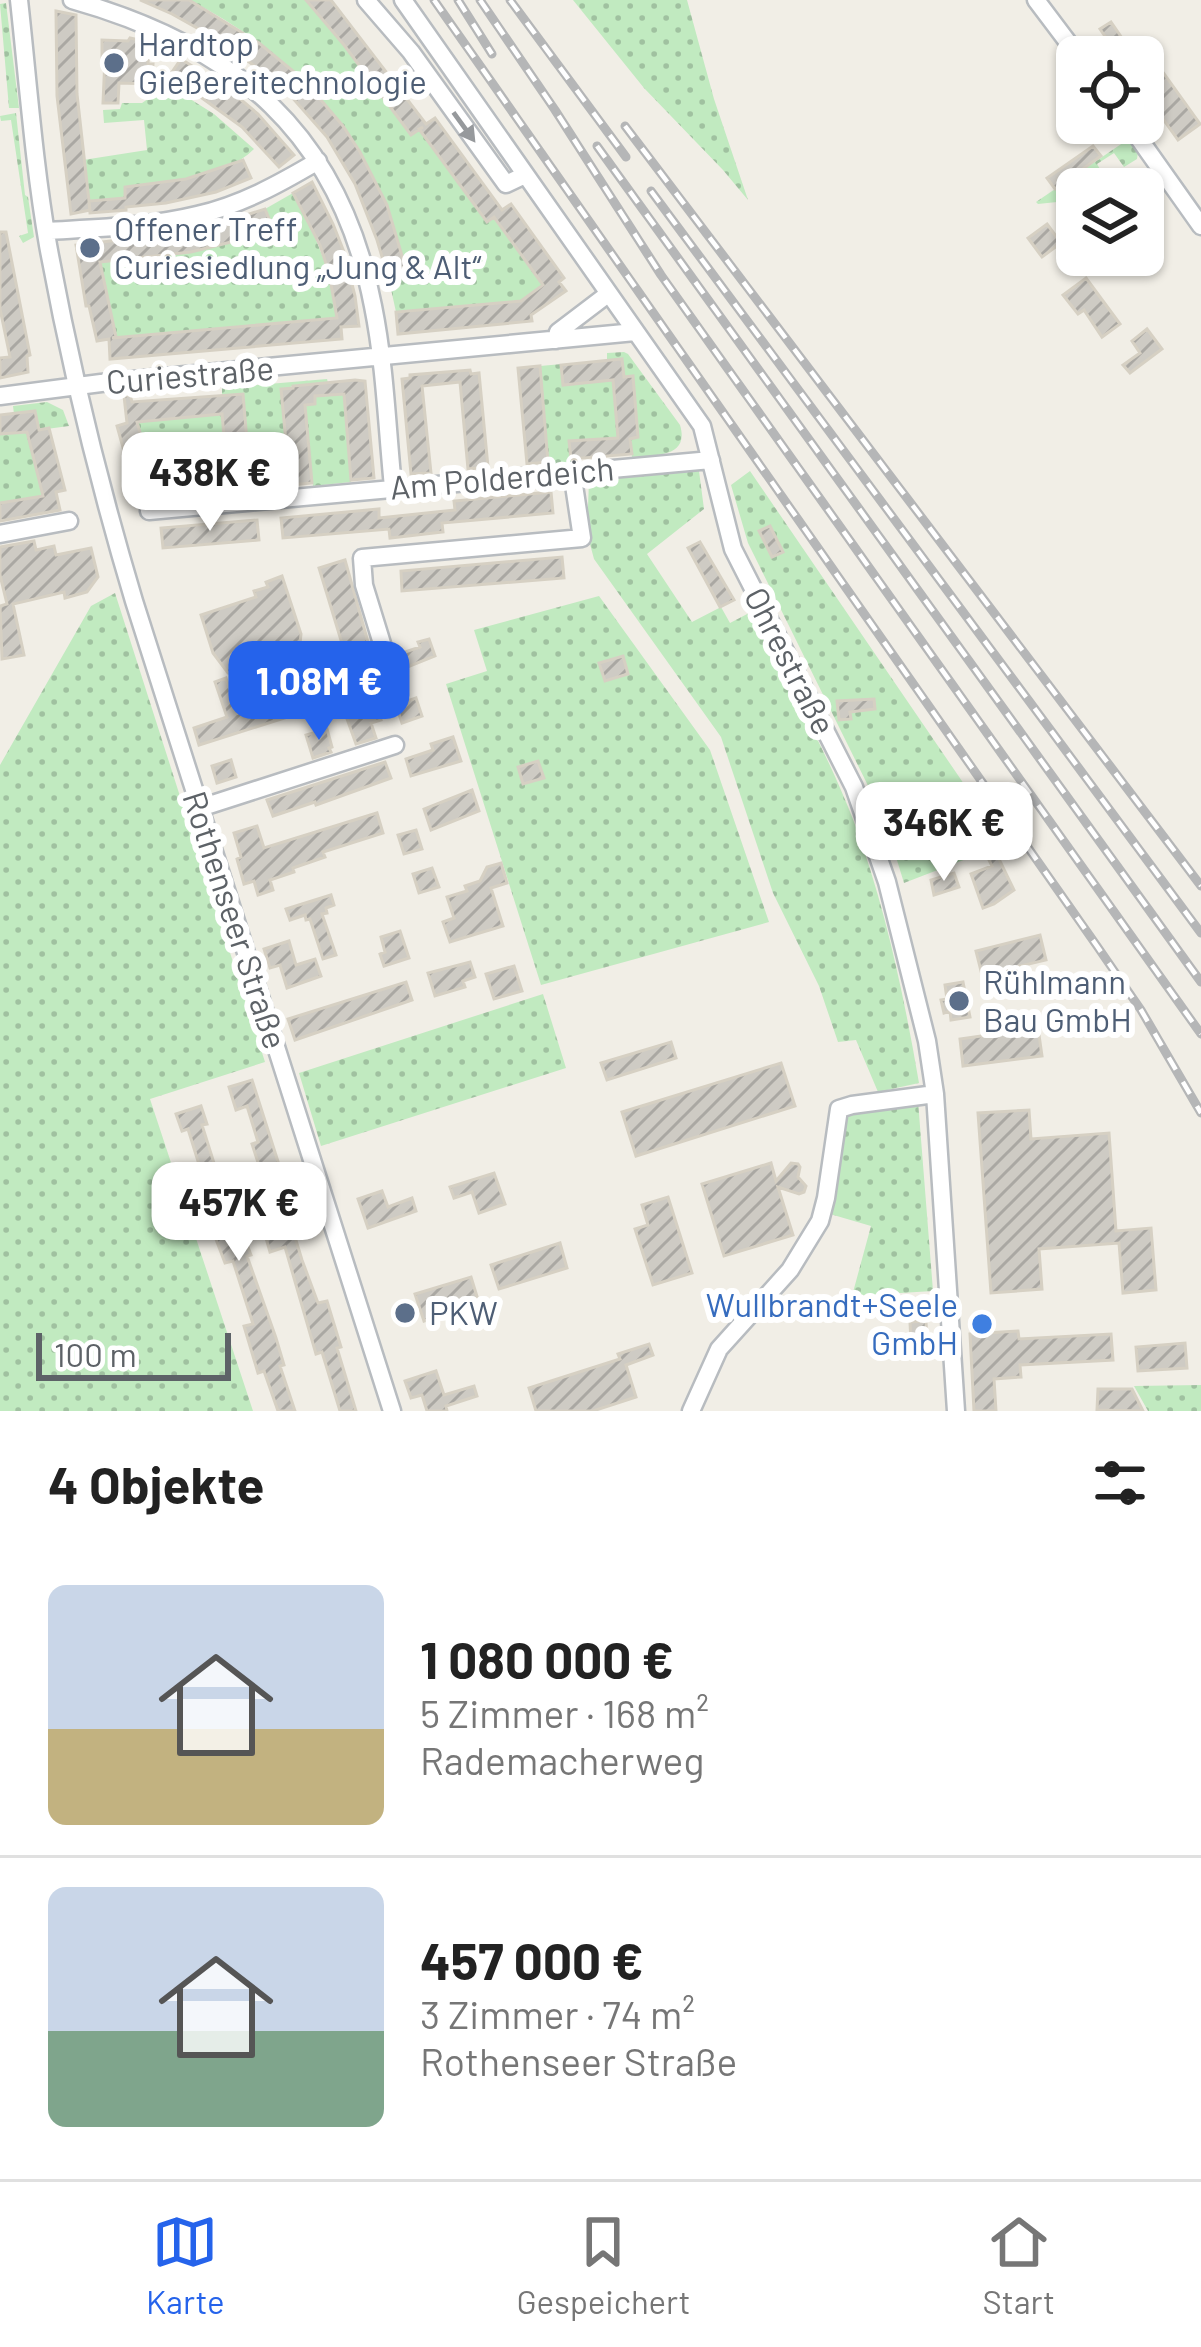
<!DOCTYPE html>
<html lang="de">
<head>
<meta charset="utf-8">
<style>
  :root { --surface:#fff; --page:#f6f6f6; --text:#222; --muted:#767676; --line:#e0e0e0; --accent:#2563eb }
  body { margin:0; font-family:Barlow,sans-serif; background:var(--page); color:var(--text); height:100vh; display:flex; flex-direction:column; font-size:45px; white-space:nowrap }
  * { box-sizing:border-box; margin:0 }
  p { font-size:39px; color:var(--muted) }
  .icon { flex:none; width:66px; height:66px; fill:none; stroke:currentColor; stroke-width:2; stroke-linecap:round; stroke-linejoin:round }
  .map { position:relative; height:1411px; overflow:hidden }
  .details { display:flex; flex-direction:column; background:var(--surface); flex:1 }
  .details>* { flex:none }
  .fabs { position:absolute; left:1056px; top:36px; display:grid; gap:24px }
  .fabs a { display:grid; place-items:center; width:108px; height:108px; border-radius:18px; background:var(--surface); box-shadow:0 3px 9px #0004; font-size:60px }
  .scale { position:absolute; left:36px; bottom:30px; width:195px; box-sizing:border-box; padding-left:12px; border:6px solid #5d6267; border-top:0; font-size:33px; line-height:42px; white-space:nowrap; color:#5d6267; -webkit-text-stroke:9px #fff; paint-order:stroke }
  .price { position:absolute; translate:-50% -102px; padding:0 27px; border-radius:24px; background:#fff; color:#222; font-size:39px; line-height:78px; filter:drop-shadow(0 3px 6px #0008) }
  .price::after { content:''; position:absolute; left:50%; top:72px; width:36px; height:27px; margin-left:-18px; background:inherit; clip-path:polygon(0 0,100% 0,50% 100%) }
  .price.selected { background:var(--accent); color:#fff }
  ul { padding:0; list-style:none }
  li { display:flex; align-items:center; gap:36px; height:300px; padding:0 48px }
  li+li { border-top:3px solid var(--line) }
  li span { display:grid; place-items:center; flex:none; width:336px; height:240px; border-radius:18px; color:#555 }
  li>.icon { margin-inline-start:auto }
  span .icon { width:144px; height:144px; fill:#fffc; stroke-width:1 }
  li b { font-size:51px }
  h2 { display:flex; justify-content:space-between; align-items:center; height:144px; padding:0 48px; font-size:51px }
  .dock { display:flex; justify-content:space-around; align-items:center; height:168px; border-top:3px solid var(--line); background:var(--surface); font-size:33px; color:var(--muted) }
  .dock a { display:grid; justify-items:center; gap:6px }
  .dock .selected { color:var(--accent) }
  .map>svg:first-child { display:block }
  .green { fill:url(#green-dots) }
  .building { fill:url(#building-hatch); stroke:#d6d0c3; stroke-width:3 }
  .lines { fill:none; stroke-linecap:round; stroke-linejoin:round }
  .minor-casing { stroke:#b8bcc0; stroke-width:21 }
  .minor { stroke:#fff; stroke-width:16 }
  .rail-casing { stroke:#b5b6b7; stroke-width:9 }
  .rail { stroke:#fff; stroke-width:4.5; stroke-dasharray:14; stroke-linecap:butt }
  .oneway { fill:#96999c }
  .service-dot { fill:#5c6f8a; stroke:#fff; stroke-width:4.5 }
  .shop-dot { fill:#3f7fe0; stroke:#fff; stroke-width:4.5 }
  .labels { text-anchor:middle; stroke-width:12; stroke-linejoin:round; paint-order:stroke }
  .service-label { font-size:33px; fill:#4e5e75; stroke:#fff; text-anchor:start }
  .street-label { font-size:33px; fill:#5d6267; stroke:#fff }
  .shop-label { font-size:33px; fill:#366cbe; stroke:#fff; text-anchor:end }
</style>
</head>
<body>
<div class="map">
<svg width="1201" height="1411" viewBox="0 0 1201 1411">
  <defs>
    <pattern id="green-dots" width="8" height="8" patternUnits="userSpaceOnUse" patternTransform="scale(3)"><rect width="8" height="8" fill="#c1eac0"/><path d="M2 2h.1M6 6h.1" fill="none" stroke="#a0c1a0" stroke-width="1.8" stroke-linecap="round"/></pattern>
    <pattern id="building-hatch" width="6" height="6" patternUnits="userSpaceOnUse" patternTransform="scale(3)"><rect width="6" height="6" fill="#cecbc4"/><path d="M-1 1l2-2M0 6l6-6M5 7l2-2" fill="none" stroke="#aaa8a3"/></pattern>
  </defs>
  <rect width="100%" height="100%" fill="#f1eee6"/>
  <path class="green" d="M189,0H306L344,45L410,135L419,129L494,217L543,285L527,296V300L396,312L389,280L408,275C376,146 308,61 189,0Z
    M573,0H687L714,99L748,200L723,170L644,88Z
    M6,3L19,108H9L0,4Z
    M168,85L214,114L254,149C223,180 166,183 125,187V198L89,201L83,160L147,150L144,120L104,123L103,110L120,109L122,103H142Z
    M16,113L25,195L28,197L34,237L23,243L19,236L28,233L11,120L1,121L0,116Z
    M1130,138L1138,152L1137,159L1124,167L1114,153L1097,164L1107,181L1096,189H1077L1076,200L1038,204L1036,202Z
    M293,193C315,233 332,272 337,318L116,338L100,262C160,257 216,250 272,229L265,209Z
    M624,352L628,354L680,425C690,458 654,455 632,457L630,439L638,437L633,377H624L622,359L607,360V353Z
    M562,364L564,385L613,380L618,438L570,441L571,462L548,465L540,366Z
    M327,379L328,383L293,386L282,390L291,488L251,491L243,394L222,395V388Z
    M344,394L351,482L313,486L305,405L315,396Z
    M201,396H220L229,493L210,495L207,476L154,480L137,422L202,416Z
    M47,402L63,410L69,426L39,430L35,411L14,414L13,406Z
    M27,432L43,496L0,503V434Z
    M699,471L704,509L647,554L692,622L721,607L730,623L751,612C787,681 826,749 854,822C885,905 904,996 919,1083L878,1092L856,1040L838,1042L819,986L773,893L721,737L594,559L587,533L589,481Z
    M750,471L1005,844L904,883L884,818L748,543L731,485Z
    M115,593L265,1062L150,1099L253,1411H0V765L91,606Z
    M599,596L710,750L769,922L541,985L446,684L487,671L474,630Z
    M543,994L566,1068L321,1146L299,1073Z
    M918,1101L933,1291L852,1296L871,1226L830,1214L844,1113Z
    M1201,1385V1411H1148L1134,1386Z"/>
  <path class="building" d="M140,0H189L259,43L304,80L343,126L360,152L387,205L408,276L389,280L377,240L355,184L327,137L290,95L268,76L222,42L172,14Z
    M306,0H331L426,124L435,118L502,210L511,204L564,278L559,282L566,291L531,315L532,321L398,334L396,312L521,301L543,285L494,217L487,222L419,129L423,127L411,135L344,45Z
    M56,11L76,15L77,94L90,210L71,214L57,96Z
    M1111,22L1131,51L1142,43L1200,124L1178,140L1143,91V57H1119L1100,29Z
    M130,38L149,42L148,64H153L152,84L119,83L118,103H103L105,58H102V40L128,41Z
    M181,59L227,88L258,114L294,155L279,167L242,127L170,75Z
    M1093,146L1101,156L1055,189L1047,178Z
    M243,160L251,178L216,192L166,203L126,207V210L90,213L89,201L125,198V187L186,179Z
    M312,182L333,224L344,252L355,296L359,326L341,327L342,339L110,359L109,339L97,341L89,306H86L76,245L196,231L265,209L273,228L247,238L191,252L100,262L116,337L112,338L337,318L329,273L320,245L293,193Z
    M1047,224L1061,243L1042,257L1028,238Z
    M0,232H6L30,355L27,356L28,372L0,378V358L10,357L0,309Z
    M1086,278L1120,324L1102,337L1084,310L1078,314L1063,295Z
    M1147,329L1162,349L1130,373L1123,365L1140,353L1132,341Z
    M622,359L624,377L633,376L638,437L630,439L632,454L571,459L569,441L618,438L613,380L563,385L561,365Z
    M540,366L548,462L527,464L518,368Z
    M470,370L471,374L479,373L488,467L468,469L460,382L422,386L431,473L411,474L402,379L410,378V375Z
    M355,380L365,381L374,478L351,480L344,394L315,396V404L305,405L312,483L290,485L281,389L293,388V386Z
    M243,394L251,489L229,491L222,414L137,422L154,480L208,476L210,493L148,498L144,484L134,487L117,426L127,423L124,396L130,395L132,402Z
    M35,411L39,430L49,428L65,490L56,492L60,510L0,521V503L43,496L27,432L0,434V415Z
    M551,492L553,513L442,523L443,532L390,538L389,529L283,538L281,518L379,509V518L455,510L454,501Z
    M257,520L259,540L163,548L161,528Z
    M770,526L783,552L772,557L759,531Z
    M34,541L36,550L54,546L56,555L91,548L98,577L87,592L65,598L64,592L13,604L24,655L2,659L0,606L7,604L0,575V547Z
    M700,542L734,600L720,607L688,548Z
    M562,557L564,578L402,591L401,571Z
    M345,560L368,642L344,650L319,568Z
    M282,576L301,634L300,644L291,667L267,682L265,674L244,678L228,673L213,653L201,615L256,597L254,591L268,587L266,582Z
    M429,639L435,656L390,674L386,662L396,655L420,647L418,642Z
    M623,656L628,674L605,681L599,663Z
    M226,678L238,713L313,689L319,707L199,745L194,728L227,717L215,682Z
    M358,697L363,712L377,707L381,720L371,723L376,738L356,744L346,716L342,717L337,704Z
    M416,698L422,716L402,723L396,705Z
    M874,699L875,709L850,712L851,719L839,720L837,701Z
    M327,729L332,747L329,748L331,752L313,758L306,735Z
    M453,737L461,761L411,776L406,759L433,750L431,744Z
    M231,760L236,777L217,783L212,766Z
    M538,761L544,778L523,784L518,767Z
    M385,762L391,778L316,805L315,802L273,816L267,800Z
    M472,790L479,811L431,830L424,809Z
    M377,813L383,833L323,852L325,857L293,868L294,872L270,880L273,890L258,895L254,881L244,884L237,859L241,857L234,833L257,826L264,848Z
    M941,819L943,839L946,838L950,852L944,854L945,868L941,869L929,837L928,821Z
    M416,830L422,849L404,854L398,835Z
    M996,853L1014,890L994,904L983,908L971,874L992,866L987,856Z
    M501,863L507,883L491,888L503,926L450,942L443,922L454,918L447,897L467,891L465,886L480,881L487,867Z
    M432,868L439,887L419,893L413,874Z
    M954,873L959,887L934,895L931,880Z
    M331,895L334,905L326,908L327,913L322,914L336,955L323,959L310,919L306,920L305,915L290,920L286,909Z
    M400,931L409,958L384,966L380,954L385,952L381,937Z
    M1040,935L1046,960L982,975L976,951Z
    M289,941L296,965L315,959L321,976L287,988L280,965L270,968L264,949Z
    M470,962L475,977L463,981L465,987L435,996L428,973Z
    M514,966L522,991L494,999L486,974Z
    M406,982L412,1000L295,1040L288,1019Z
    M963,982L970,1017L951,1020L950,1011L944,1013L941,1000L947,999L945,985Z
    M1038,1028L1042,1056L963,1066L960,1039Z
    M671,1042L676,1058L607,1080L601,1063Z
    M781,1063L795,1106L636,1156L622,1112Z
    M252,1080L288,1193L293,1191L299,1208L287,1211L302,1260L318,1303L327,1301L341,1347L337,1348L356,1411H340L322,1352L316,1354L285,1247L270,1252L264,1231L275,1228L266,1200L278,1196L272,1176L263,1178L252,1144L258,1142L247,1106L236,1110L229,1087Z
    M201,1106L207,1124L202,1125L229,1211L234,1210L251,1255L247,1256L276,1338L284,1365L280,1366L295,1411H278L264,1371L258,1373L244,1326L253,1324L233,1261L225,1263L214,1234L209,1218L215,1216L188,1129L182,1131L176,1114Z
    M1029,1110L1031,1139L1109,1133L1116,1231L1151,1228L1156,1290L1123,1293L1119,1243L1039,1249L1042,1289L991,1293L978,1113Z
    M771,1163L776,1181L791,1163L798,1164L800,1167L798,1177L806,1186L804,1192L799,1194L778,1187L793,1235L724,1256L702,1184Z
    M494,1173L505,1204L479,1213L472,1192L454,1198L450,1187Z
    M382,1191L388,1207L412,1198L416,1211L368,1228L358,1199Z
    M668,1197L692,1273L653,1285L635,1229L648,1225L642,1205Z
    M560,1243L567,1268L499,1289L491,1265Z
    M471,1277L479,1303L424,1321L415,1294Z
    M926,1321L927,1342L911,1343L910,1322Z
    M1018,1331L1019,1339L1111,1334L1113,1360L1020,1365L1021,1377L994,1379L996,1411H974L970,1334Z
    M1185,1343L1187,1368L1138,1371L1136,1347Z
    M649,1344L653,1355L626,1365L636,1397L593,1411H536L529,1388L620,1359L618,1354Z
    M436,1371L444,1395L474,1386L477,1396L446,1406L447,1411H427L422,1395L411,1398L405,1381Z
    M1098,1389H1132L1143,1411L1097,1410Z"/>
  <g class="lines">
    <g class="minor-casing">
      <path id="minor" d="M19,0C28,82 34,165 48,245C70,365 99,484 134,601L392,1411
        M72,0C236,46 340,134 373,306C385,365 387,427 393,487
        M366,0L411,52L506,184L525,175
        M403,0L702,426L733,549L854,787L887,882L927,1041L935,1094L956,1411
        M1036,0L1079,57
        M1128,123L1201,226
        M46,231C96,228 148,227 197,215C241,205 279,184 318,161
        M556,340L558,332L608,294
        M0,396L101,383L635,332
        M149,511L711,460
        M0,534L69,521
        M384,650L364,585L362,558L582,538L572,472
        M200,808L395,745
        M691,1411L719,1349L790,1270L820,1221L826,1198L839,1109L852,1105L935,1094"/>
    </g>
    <use href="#minor" class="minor"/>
    <g class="rail-casing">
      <path id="rail" d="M434,0L1097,946L1141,1010L1201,1113
        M458,0L492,54
        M480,0L555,110L661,275L1201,1034
        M510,0L626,157
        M625,126L1201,886
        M597,146L1201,982
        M651,191L1201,933"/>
    </g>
    <use href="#rail" class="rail"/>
  </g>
  <defs><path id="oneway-solid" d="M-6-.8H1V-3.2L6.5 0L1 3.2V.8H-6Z" transform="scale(3)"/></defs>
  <use class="oneway" href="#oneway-solid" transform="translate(464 127) rotate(54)"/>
  <g class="service-dot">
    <circle cx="114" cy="63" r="12"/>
    <circle cx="90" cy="248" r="12"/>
    <circle cx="959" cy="1001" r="12"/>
    <circle cx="405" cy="1313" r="12"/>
  </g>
  <circle class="shop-dot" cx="982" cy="1324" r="12"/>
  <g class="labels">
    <g class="service-label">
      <text x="138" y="56">Hardtop<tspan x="138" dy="38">Gießereitechnologie</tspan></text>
      <text x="114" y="241">Offener Treff<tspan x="114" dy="38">Curiesiedlung „Jung &amp; Alt“</tspan></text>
      <text x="983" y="994">Rühlmann<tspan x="983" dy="38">Bau GmbH</tspan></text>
      <text x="429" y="1325">PKW</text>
    </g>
    <g class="street-label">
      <text transform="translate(190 375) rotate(-5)" y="12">Curiestraße</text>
      <text transform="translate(502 478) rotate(-5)" y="12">Am Polderdeich</text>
      <text transform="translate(790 661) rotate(63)" y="12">Ohrestraße</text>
      <text transform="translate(235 920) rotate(72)" y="12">Rothenseer Straße</text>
    </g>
    <g class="shop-label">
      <text x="958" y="1317">Wullbrandt+Seele<tspan x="958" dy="38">GmbH</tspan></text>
    </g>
  </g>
</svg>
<div class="fabs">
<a><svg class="icon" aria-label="locate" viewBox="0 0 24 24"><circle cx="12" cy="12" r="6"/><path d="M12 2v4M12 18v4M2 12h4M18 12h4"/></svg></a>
<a><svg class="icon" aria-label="layers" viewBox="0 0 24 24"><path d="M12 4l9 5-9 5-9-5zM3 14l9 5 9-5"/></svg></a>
</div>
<div class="scale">100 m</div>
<b class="price" style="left:210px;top:534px">438K €</b>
<b class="price selected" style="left:319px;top:743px">1.08M €</b>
<b class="price" style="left:944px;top:884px">346K €</b>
<b class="price" style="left:239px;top:1264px">457K €</b>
</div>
<section class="details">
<h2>4 Objekte<svg class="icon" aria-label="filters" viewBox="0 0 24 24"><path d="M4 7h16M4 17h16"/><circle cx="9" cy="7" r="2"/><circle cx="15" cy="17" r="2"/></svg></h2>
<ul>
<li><span style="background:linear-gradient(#c9d6e8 60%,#c2b280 0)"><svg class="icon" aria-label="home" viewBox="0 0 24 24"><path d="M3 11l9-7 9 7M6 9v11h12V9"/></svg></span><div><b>1 080 000 €</b><p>5 Zimmer · 168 m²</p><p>Rademacherweg</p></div></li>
<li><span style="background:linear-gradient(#c9d6e8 60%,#7fa58c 0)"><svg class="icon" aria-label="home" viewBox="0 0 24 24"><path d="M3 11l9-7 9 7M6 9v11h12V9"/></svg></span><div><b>457 000 €</b><p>3 Zimmer · 74 m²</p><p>Rothenseer Straße</p></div></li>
</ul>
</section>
<nav class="dock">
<a class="selected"><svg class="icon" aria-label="map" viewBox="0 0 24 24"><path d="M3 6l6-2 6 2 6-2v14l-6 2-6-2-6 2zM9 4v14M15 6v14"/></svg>Karte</a>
<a><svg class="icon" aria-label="saved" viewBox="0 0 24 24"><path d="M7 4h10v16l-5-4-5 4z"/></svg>Gespeichert</a>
<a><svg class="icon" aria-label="home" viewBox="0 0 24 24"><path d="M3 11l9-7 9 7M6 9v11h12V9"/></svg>Start</a>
</nav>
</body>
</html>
